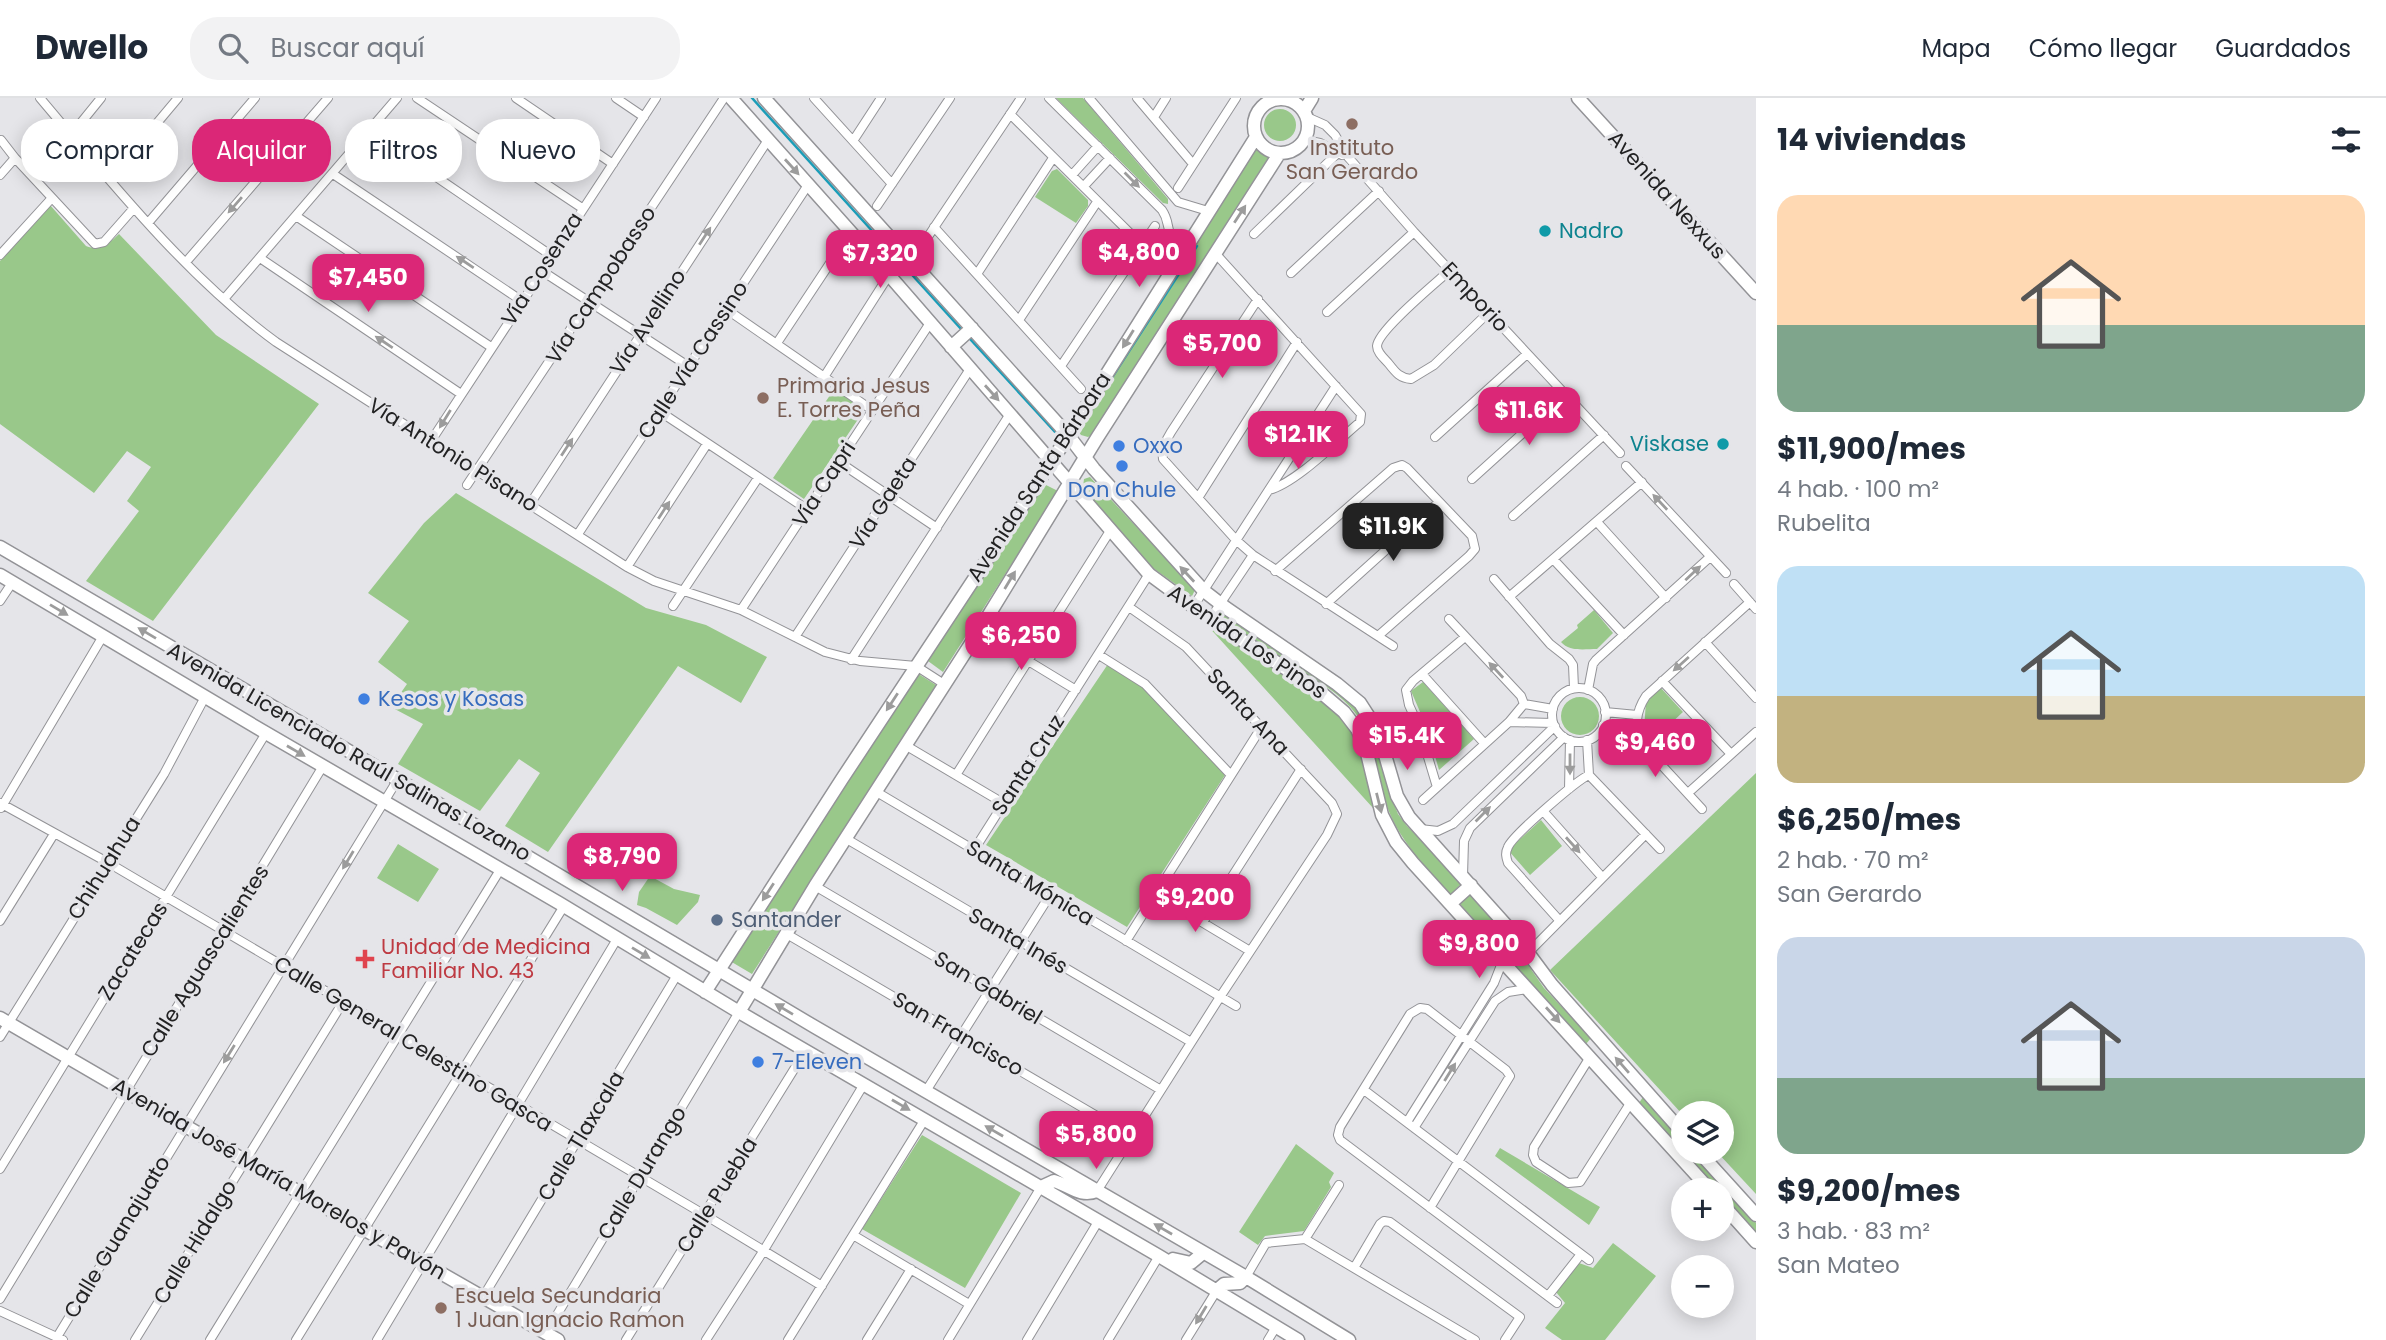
<!DOCTYPE html>
<html lang="es">
<head>
<meta charset="utf-8">
<style>
  :root { --surface:#fff; --page:#f2f2f3; --text:#1f2937; --muted:#747a83; --line:#e0e1e3; --accent:#db2777 }
  body { margin:0; font-family:Poppins,sans-serif; background:var(--page); color:var(--text); height:100vh; display:flex; flex-direction:column; font-size:26px; white-space:nowrap }
  * { box-sizing:border-box; margin:0 }
  p { font-size:23px; color:var(--muted) }
  .icon { flex:none; width:38px; height:38px; fill:none; stroke:currentColor; stroke-width:2; stroke-linecap:round; stroke-linejoin:round }
  .map { position:relative; flex:1; overflow:hidden }
  .details { display:flex; flex-direction:column; background:var(--surface); width:630px }
  .details>* { flex:none }
  .top-card { position:absolute; left:21px; top:21px; width:665px; height:63px; display:flex; gap:14px }
  .controls { position:absolute; left:1671px; top:1003px; display:grid; gap:14px }
  .controls a { display:grid; place-items:center; width:63px; height:63px; border-radius:50%; background:var(--surface); box-shadow:0 4px 18px #0003; font-size:35px }
  .price { position:absolute; translate:-50% -60px; padding:0 16px; border-radius:14px; background:var(--accent); color:#fff; font-size:23px; line-height:46px; filter:drop-shadow(0 2px 4px #0008) }
  .price::after { content:''; position:absolute; left:50%; top:42px; width:21px; height:16px; margin-left:-10px; background:inherit; clip-path:polygon(0 0,100% 0,50% 100%) }
  .price.on { background:#222; color:#fff }
  ul { padding:0; list-style:none }
  li { display:grid; align-content:center; gap:14px; height:371px; padding:0 21px }
  li span { display:grid; place-items:center; height:217px; border-radius:21px; color:#555 }
  li>.icon { margin-inline-start:auto }
  span .icon { width:126px; height:126px; fill:#fffc; stroke-width:1 }
  li b { font-size:30px }
  h2 { display:flex; justify-content:space-between; align-items:center; height:84px; padding:0 21px; font-size:30px }
  .tag { padding:0 24px; border-radius:28px; background:var(--surface); box-shadow:0 4px 18px #0003; font-size:24px; line-height:63px }
  .tag.on { background:var(--accent); color:#fff }
  header { display:flex; align-items:center; gap:42px; box-sizing:border-box; height:98px; padding:0 35px; background:var(--surface); border-bottom:2px solid var(--line) }
  header strong { font-size:33px }
  nav { display:flex; gap:38px; margin-inline-start:auto; font-size:24px }
  .search { width:490px; height:63px; background:var(--page); display:flex; align-items:center; gap:18px; box-sizing:border-box; padding:0 24px; border-radius:28px; color:var(--muted); font-size:26px }
  main { display:flex; flex:1; min-height:0 }
  .map>svg:first-child { display:block }
  .green { fill:#99c88a }
  .lines { fill:none; stroke-linecap:round; stroke-linejoin:round }
  .stream { stroke:#1b9db8; stroke-width:2.5 }
  .street-casing { stroke:#939397; stroke-width:10 }
  .secondary-casing { stroke:#939397; stroke-width:15 }
  .street { stroke:#fff; stroke-width:8 }
  .secondary { stroke:#fff; stroke-width:12 }
  .oneway { fill:#9c9c9c }
  .education-dot { fill:#8d6e63; stroke:#e5e5e9; stroke-width:2.5 }
  .culture-dot { fill:#0f9aa8; stroke:#e5e5e9; stroke-width:2.5 }
  .shop-dot { fill:#3f7fe0; stroke:#e5e5e9; stroke-width:2.5 }
  .service-dot { fill:#5c6f8a; stroke:#e5e5e9; stroke-width:2.5 }
  .health-dot { fill:#e0444e; stroke:#e5e5e9; stroke-width:2.5 }
  .labels { text-anchor:middle; stroke-width:7; stroke-linejoin:round; paint-order:stroke }
  .education-label { font-size:21px; fill:#785e54; stroke:#e5e5e9; text-anchor:start }
  .street-label { font-size:21px; fill:#222223; stroke:#e5e5e9 }
  .culture-label { font-size:21px; fill:#0d838f; stroke:#e5e5e9; text-anchor:start }
  .shop-label { font-size:21px; fill:#366cbe; stroke:#e5e5e9; text-anchor:start }
  .service-label { font-size:21px; fill:#4e5e75; stroke:#e5e5e9; text-anchor:start }
  .health-label { font-size:21px; fill:#be3a42; stroke:#e5e5e9; text-anchor:start }
</style>
</head>
<body>
<header>
<strong>Dwello</strong>
<div class="search"><svg class="icon" aria-label="search" viewBox="0 0 24 24"><circle cx="10" cy="10" r="6"/><path d="M15 15l6 6"/></svg>Buscar aquí</div>
<nav><a>Mapa</a><a>Cómo llegar</a><a>Guardados</a></nav>
</header>
<main>
<div class="map">
<svg width="1756" height="1242" viewBox="0 0 1756 1242">
  <rect width="100%" height="100%" fill="#e5e5e9"/>
  <path class="green" d="M1056,0H1083L1168,101V106L1163,105Z
    M1264 27a16 16 0 1 1 32 0a16 16 0 1 1-32 0Z
    M1256,50L1268,57V60L1092,337L1088,339L1081,337L1078,333Z
    M1057,71L1088,102V108L1076,125L1035,99L1052,73Z
    M50,107L86,148C101,154 108,146 119,136L216,237L319,306L153,523L86,483L139,413L127,403L151,369L127,353L94,395L0,326V163Z
    M835,290L865,311L804,401L773,380Z
    M1090,379L1195,492L1192,498L1146,465L1083,389L1084,381Z
    M1044,386L1058,393L943,574L928,563Z
    M456,395L646,510L706,527L767,559L741,605L678,568L548,754L505,728L540,675L519,661L480,713L398,666L423,626L391,609L407,586L378,564L409,523L368,495L424,425Z
    M1594,512L1613,535L1597,551C1585,551 1569,554 1561,544L1578,530L1577,527Z
    M1220,513L1351,600L1373,635L1390,696L1398,716L1407,728L1463,784L1450,797C1427,770 1401,745 1388,711C1377,680 1376,643 1356,616C1341,596 1318,583 1297,570C1270,553 1244,536 1217,518Z
    M1206,526C1245,551 1333,597 1353,636C1363,657 1368,681 1374,703L1373,710Z
    M1108,566L1151,594L1225,677L1127,829L986,747Z
    M917,575L936,587L752,876L730,863Z
    M1423,584L1474,641L1439,672L1427,630L1411,593Z
    M1661,590L1683,614L1654,641L1644,632L1646,603Z
    M1561 618a19 19 0 1 1 38 0a19 19 0 1 1-38 0Z
    M1756,675V1096L1717,1054H1722V1015H1684L1683,1017L1550,872Z
    M1541,722L1562,748L1530,777L1508,752Z
    M398,746L439,771L418,804L377,780Z
    M650,778L674,791L700,797L698,804L677,827L646,810L637,807L639,794Z
    M1470,794L1501,828L1544,890L1591,940L1586,946L1459,805Z
    M1643,999L1683,1044L1684,1054H1692L1756,1125V1135L1722,1097V1092H1718L1639,1005Z
    M922,1037L1021,1095L965,1190L862,1131Z
    M1296,1046L1334,1075L1329,1084L1331,1089L1304,1133L1265,1138L1258,1147L1239,1134Z
    M1500,1050L1600,1109L1589,1127L1495,1058Z
    M1613,1145L1656,1178L1605,1242H1562L1545,1230L1565,1205L1556,1194L1579,1165L1593,1170Z"/>
  <g class="lines">
    <path class="stream" d="M752,0L893,156
      M904,168L961,231
      M970,241L1055,334
      M1111,281L1197,148"/>
    <g class="street-casing">
      <path id="street" d="M40,0C111,84 187,179 276,244L627,469L654,483L741,512L825,554L860,563L916,568L944,586
        M417,0L582,110
        M516,0L613,66
        M616,0L644,19
        M814,0L892,86
        M1049,0L1162,112C1173,128 1161,133 1184,151
        M1089,0L1178,104L1208,113
        M1137,0L1193,66
        M1010,16L1142,147
        M1154,19L1166,0
        M1307,19L1325,27L1335,37L1348,59L1414,134L1620,355
        M369,33L552,158
        M71,37L101,0
        M1,42L15,60L95,146L104,144L134,110
        M1305,42L1320,45L1342,57
        M853,43L881,0
        M333,76L522,203
        M0,77L15,60
        M1072,77L1098,48
        M110,81L178,0
        M1084,88L1110,60
        M1178,90L1236,0
        M877,108L950,0
        M296,118L491,249
        M148,125L255,0
        M934,129L1081,291
        M1254,136L1344,49
        M919,152L1021,0
        M1215,155L1361,316L1360,324C1337,343 1296,385 1269,392
        M0,157L51,101
        M260,160L461,296
        M186,164L328,0
        M1450,172C1436,185 1378,232 1377,248C1377,255 1385,261 1389,266C1396,275 1400,280 1411,281L1434,267L1489,214
        M542,173L688,268
        M1291,175L1379,93
        M977,176L1053,60
        M224,201L397,0
        M1258,201L1171,334L1162,350L1163,361L1236,442L1253,457L1393,548
        M726,211L872,312
        M1327,214L1414,134
        M1019,222L1097,104
        M777,245L850,135
        M1061,268L1155,128
        M824,279L889,177
        M659,313L808,412
        M1435,339L1527,256
        M431,343L656,0
        M839,364L937,430
        M1626,368L1726,475
        M1472,381L1566,296
        M467,387L724,0
        M1198,400L1297,244
        M530,406L768,42
        M1513,418L1604,337
        M1597,424L1666,500
        M578,436L808,87
        M1553,461L1624,537
        M627,469L707,346
        M1275,473L1393,370L1402,367L1407,370L1472,438L1475,451L1469,458L1378,538
        M1494,481L1550,546L1569,561L1573,567L1574,590
        M1734,486L1756,511
        M1509,499L1642,384
        M0,503L12,485
        M1326,506L1439,404
        M673,508L758,380
        M1193,509L1336,288
        M741,512L930,225
        M1210,521L1253,457
        M1449,521L1521,598L1524,606
        M979,533L1076,592
        M795,539L970,271
        M1705,544L1756,600
        M1099,557L1145,586L1230,676
        M851,562L1010,316
        M1422,576L1484,645
        M1662,583L1731,656
        M1552 617a27 27 0 1 1 54 0a27 27 0 1 1-54 0Z
        M1588,592L1593,566L1596,562L1710,459
        M1524,606L1553,611
        M1605,614L1637,617
        M1509,624L1553,625
        M1603,627L1637,630
        M1587,642L1589,677
        M905,647L1003,705
        M956,677L1110,433
        M1589,677L1660,751
        M1437,689L1419,629L1409,607L1406,592L1413,583L1465,539
        M1569,691L1570,642
        M875,693L1236,908
        M1688,695L1756,634
        M1423,702L1509,624L1524,606
        M0,705L107,764L705,1117L822,1188
        M1,710L103,538
        M1702,711L1643,647C1633,631 1636,613 1646,598L1750,504
        M1544,714L1602,779
        M1420,731L1438,733L1453,726L1555,628
        M845,740L1191,944
        M974,752L1149,476
        M1463,778L1464,743L1470,730L1564,639
        M815,788L1161,992
        M1155,796L1250,853
        M1559,822L1508,765C1506,759 1505,755 1508,749C1512,738 1577,682 1589,677
        M0,823L54,736
        M1203,824L1301,671
        M785,835L1131,1038
        M1126,843L1261,630
        M1528,855L1646,736
        M0,939L164,676L205,599
        M1590,959L1534,1049L1533,1057L1536,1064L1568,1085L1580,1084L1631,1004
        M1364,992L1589,1162
        M926,993L1050,797
        M1407,1024L1494,885L1503,862
        M1414,1030L1495,903L1508,894L1527,891
        M0,1071L266,635
        M1097,1093L1220,899L1327,737L1337,716L1332,705L1186,549L1129,509
        M1430,1110L1510,978L1506,972L1427,911L1420,910L1410,916L1340,1029L1338,1037L1340,1042L1557,1205
        M853,1137L969,1206
        M1305,1141L1339,1087
        M1354,1170L1380,1126L1384,1123L1390,1124L1520,1219L1505,1242
        M1246,1179L1266,1145L1305,1141L1475,1242
        M1548,1198L1581,1156
        M483,1199L677,877
        M0,1201L323,668
        M0,1213L63,1242
        M546,1235L739,914
        M57,1239L398,681
        M135,1242L343,904
        M210,1242L500,772
        M296,1242L564,808
        M377,1242L617,841
        M626,1242L806,952
        M706,1242L764,1152L864,986
        M788,1242L925,1021
        M867,1242L911,1171
        M948,1242L1041,1089
        M1027,1242L1099,1122
        M1108,1242L1159,1158
        M1186,1242L1217,1192
        M1268,1242L1276,1229"/>
    </g>
    <g class="secondary-casing">
      <path id="secondary" d="M731,0L889,177L1149,476L1210,521L1317,591L1344,614L1357,631L1366,651L1382,717L1396,744L1413,765L1710,1092
        M764,0L1068,337L1094,371L1204,493L1226,510L1337,586L1360,605L1378,633L1397,698L1409,719L1514,836L1552,887L1684,1036
        M1578,0L1756,195
        M1254 28a27 27 0 1 1 54 0a27 27 0 1 1-54 0Z
        M1304,13L1312,0
        M886,174L905,156
        M951,249L972,230
        M0,449L400,683L815,929L1246,1179L1349,1242
        M0,477L266,635L559,805L739,914L1159,1158L1298,1242
        M1451,805L1471,787
        M705,894L842,681L1052,363L1256,39
        M739,914L815,788L979,533L1097,340L1279,56
        M0,920L304,1097L558,1242
        M1699,1054L1756,1117
        M1041,1089L1054,1083C1069,1087 1080,1100 1097,1093
        M1722,1106L1756,1144
        M1173,1161L1191,1165L1203,1155
        M1217,1192L1224,1186L1240,1185L1246,1179"/>
    </g>
    <use href="#street" class="street"/>
    <use href="#secondary" class="secondary"/>
  </g>
  <defs><path id="oneway-solid" d="M-6-.8H1V-3.2L6.5 0L1 3.2V.8H-6Z" transform="scale(1.75)"/></defs>
  <g class="oneway">
    <use href="#oneway-solid" transform="translate(792 69) rotate(48)"/>
    <use href="#oneway-solid" transform="translate(1132 82) rotate(45)"/>
    <use href="#oneway-solid" transform="translate(235 107) rotate(131)"/>
    <use href="#oneway-solid" transform="translate(1240 116) rotate(-57)"/>
    <use href="#oneway-solid" transform="translate(705 138) rotate(-57)"/>
    <use href="#oneway-solid" transform="translate(465 164) rotate(-146)"/>
    <use href="#oneway-solid" transform="translate(1128 241) rotate(122)"/>
    <use href="#oneway-solid" transform="translate(384 244) rotate(-146)"/>
    <use href="#oneway-solid" transform="translate(992 295) rotate(48)"/>
    <use href="#oneway-solid" transform="translate(445 321) rotate(122)"/>
    <use href="#oneway-solid" transform="translate(567 349) rotate(-57)"/>
    <use href="#oneway-solid" transform="translate(1660 404) rotate(-133)"/>
    <use href="#oneway-solid" transform="translate(664 412) rotate(-57)"/>
    <use href="#oneway-solid" transform="translate(1693 475) rotate(-43)"/>
    <use href="#oneway-solid" transform="translate(1187 476) rotate(-133)"/>
    <use href="#oneway-solid" transform="translate(1010 482) rotate(-59)"/>
    <use href="#oneway-solid" transform="translate(59 512) rotate(31)"/>
    <use href="#oneway-solid" transform="translate(147 535) rotate(-149)"/>
    <use href="#oneway-solid" transform="translate(1681 566) rotate(138)"/>
    <use href="#oneway-solid" transform="translate(1496 572) rotate(-133)"/>
    <use href="#oneway-solid" transform="translate(892 604) rotate(123)"/>
    <use href="#oneway-solid" transform="translate(296 653) rotate(30)"/>
    <use href="#oneway-solid" transform="translate(1570 666) rotate(90)"/>
    <use href="#oneway-solid" transform="translate(1379 705) rotate(76)"/>
    <use href="#oneway-solid" transform="translate(1483 716) rotate(-45)"/>
    <use href="#oneway-solid" transform="translate(1573 747) rotate(48)"/>
    <use href="#oneway-solid" transform="translate(348 762) rotate(121)"/>
    <use href="#oneway-solid" transform="translate(768 794) rotate(123)"/>
    <use href="#oneway-solid" transform="translate(641 855) rotate(31)"/>
    <use href="#oneway-solid" transform="translate(784 911) rotate(-149)"/>
    <use href="#oneway-solid" transform="translate(1553 917) rotate(48)"/>
    <use href="#oneway-solid" transform="translate(229 956) rotate(122)"/>
    <use href="#oneway-solid" transform="translate(1622 967) rotate(-131)"/>
    <use href="#oneway-solid" transform="translate(1450 974) rotate(-58)"/>
    <use href="#oneway-solid" transform="translate(901 1007) rotate(30)"/>
    <use href="#oneway-solid" transform="translate(994 1033) rotate(-150)"/>
    <use href="#oneway-solid" transform="translate(1163 1131) rotate(-150)"/>
    <use href="#oneway-solid" transform="translate(1201 1217) rotate(121)"/>
  </g>
  <g class="education-dot">
    <circle cx="1352" cy="26" r="7"/>
    <circle cx="763" cy="300" r="7"/>
    <circle cx="441" cy="1210" r="7"/>
  </g>
  <g class="culture-dot">
    <circle cx="1545" cy="133" r="7"/>
    <circle cx="1723" cy="346" r="7"/>
  </g>
  <g class="shop-dot">
    <circle cx="1119" cy="348" r="7"/>
    <circle cx="1122" cy="368" r="7"/>
    <circle cx="364" cy="601" r="7"/>
    <circle cx="758" cy="964" r="7"/>
  </g>
  <circle class="service-dot" cx="717" cy="822" r="7"/>
  <path class="health-dot" d="M361.5 850.5h7v7h7v7h-7v7h-7v-7h-7v-7h7z"/>
  <g class="labels">
    <g class="education-label">
      <text x="1352" y="57" text-anchor="middle">Instituto<tspan x="1352" dy="24">San Gerardo</tspan></text>
      <text x="777" y="295">Primaria Jesus<tspan x="777" dy="24">E. Torres Peña</tspan></text>
      <text x="455" y="1205">Escuela Secundaria<tspan x="455" dy="24">1 Juan Ignacio Ramon</tspan></text>
    </g>
    <g class="street-label">
      <text transform="translate(1667 97) rotate(48)" y="7">Avenida Nexxus</text>
      <text transform="translate(542 171) rotate(-57)" y="7">Vía Cosenza</text>
      <text transform="translate(601 187) rotate(-57)" y="7">Vía Campobasso</text>
      <text transform="translate(1475 199) rotate(47)" y="7">Emporio</text>
      <text transform="translate(648 224) rotate(-57)" y="7">Vía Avellino</text>
      <text transform="translate(693 262) rotate(-57)" y="7">Calle Vía Cassino</text>
      <text transform="translate(453 357) rotate(32)" y="7">Vía Antonio Pisano</text>
      <text transform="translate(1039 379) rotate(-57)" y="7">Avenida Santa Bárbara</text>
      <text transform="translate(824 386) rotate(-57)" y="7">Vía Capri</text>
      <text transform="translate(883 405) rotate(-57)" y="7">Vía Gaeta</text>
      <text transform="translate(1247 544) rotate(34)" y="7">Avenida Los Pinos</text>
      <text transform="translate(1248 614) rotate(47)" y="7">Santa Ana</text>
      <text transform="translate(349 654) rotate(30)" y="7">Avenida Licenciado Raúl Salinas Lozano</text>
      <text transform="translate(1028 667) rotate(-57)" y="7">Santa Cruz</text>
      <text transform="translate(104 770) rotate(-58)" y="7">Chihuahua</text>
      <text transform="translate(1030 785) rotate(31)" y="7">Santa Mónica</text>
      <text transform="translate(1018 843) rotate(30)" y="7">Santa Inés</text>
      <text transform="translate(133 853) rotate(-58)" y="7">Zacatecas</text>
      <text transform="translate(205 863) rotate(-58)" y="7">Calle Aguascalientes</text>
      <text transform="translate(988 890) rotate(31)" y="7">San Gabriel</text>
      <text transform="translate(958 936) rotate(30)" y="7">San Francisco</text>
      <text transform="translate(413 946) rotate(31)" y="7">Calle General Celestino Gasca</text>
      <text transform="translate(581 1038) rotate(-59)" y="7">Calle Tlaxcala</text>
      <text transform="translate(642 1075) rotate(-59)" y="7">Calle Durango</text>
      <text transform="translate(279 1081) rotate(30)" y="7">Avenida José María Morelos y Pavón</text>
      <text transform="translate(717 1097) rotate(-58)" y="7">Calle Puebla</text>
      <text transform="translate(117 1139) rotate(-59)" y="7">Calle Guanajuato</text>
      <text transform="translate(195 1144) rotate(-59)" y="7">Calle Hidalgo</text>
    </g>
    <g class="culture-label">
      <text x="1559" y="140">Nadro</text>
      <text x="1709" y="353" text-anchor="end">Viskase</text>
    </g>
    <g class="shop-label">
      <text x="1133" y="355">Oxxo</text>
      <text x="1122" y="399" text-anchor="middle">Don Chule</text>
      <text x="378" y="608">Kesos y Kosas</text>
      <text x="772" y="971">7-Eleven</text>
    </g>
    <g class="service-label">
      <text x="731" y="829">Santander</text>
    </g>
    <g class="health-label">
      <text x="381" y="856">Unidad de Medicina<tspan x="381" dy="24">Familiar No. 43</tspan></text>
    </g>
  </g>
</svg>
<div class="controls">
<a><svg class="icon" aria-label="layers" viewBox="0 0 24 24"><path d="M12 4l9 5-9 5-9-5zM3 14l9 5 9-5"/></svg></a>
<a>+</a>
<a>−</a>
</div>
<b class="price" style="left:1139px;top:191px">$4,800</b>
<b class="price" style="left:880px;top:192px">$7,320</b>
<b class="price" style="left:368px;top:216px">$7,450</b>
<b class="price" style="left:1222px;top:282px">$5,700</b>
<b class="price" style="left:1529px;top:349px">$11.6K</b>
<b class="price" style="left:1298px;top:373px">$12.1K</b>
<b class="price on" style="left:1393px;top:465px">$11.9K</b>
<b class="price" style="left:1021px;top:574px">$6,250</b>
<b class="price" style="left:1407px;top:674px">$15.4K</b>
<b class="price" style="left:1655px;top:681px">$9,460</b>
<b class="price" style="left:622px;top:795px">$8,790</b>
<b class="price" style="left:1195px;top:836px">$9,200</b>
<b class="price" style="left:1479px;top:882px">$9,800</b>
<b class="price" style="left:1096px;top:1073px">$5,800</b>
<div class="top-card">
<a class="tag">Comprar</a>
<a class="tag on">Alquilar</a>
<a class="tag">Filtros</a>
<a class="tag">Nuevo</a>
</div>
</div>
<section class="details">
<h2>14 viviendas<svg class="icon" aria-label="filters" viewBox="0 0 24 24"><path d="M4 7h16M4 17h16"/><circle cx="9" cy="7" r="2"/><circle cx="15" cy="17" r="2"/></svg></h2>
<ul>
<li><span style="background:linear-gradient(#ffd9b3 60%,#7fa58c 0)"><svg class="icon" aria-label="home" viewBox="0 0 24 24"><path d="M3 11l9-7 9 7M6 9v11h12V9"/></svg></span><div><b>$11,900/mes</b><p>4 hab. · 100 m²</p><p>Rubelita</p></div></li>
<li><span style="background:linear-gradient(#bfe0f5 60%,#c2b280 0)"><svg class="icon" aria-label="home" viewBox="0 0 24 24"><path d="M3 11l9-7 9 7M6 9v11h12V9"/></svg></span><div><b>$6,250/mes</b><p>2 hab. · 70 m²</p><p>San Gerardo</p></div></li>
<li><span style="background:linear-gradient(#c9d6e8 65%,#7fa58c 0)"><svg class="icon" aria-label="home" viewBox="0 0 24 24"><path d="M3 11l9-7 9 7M6 9v11h12V9"/></svg></span><div><b>$9,200/mes</b><p>3 hab. · 83 m²</p><p>San Mateo</p></div></li>
</ul>
</section>
</main>
</body>
</html>
